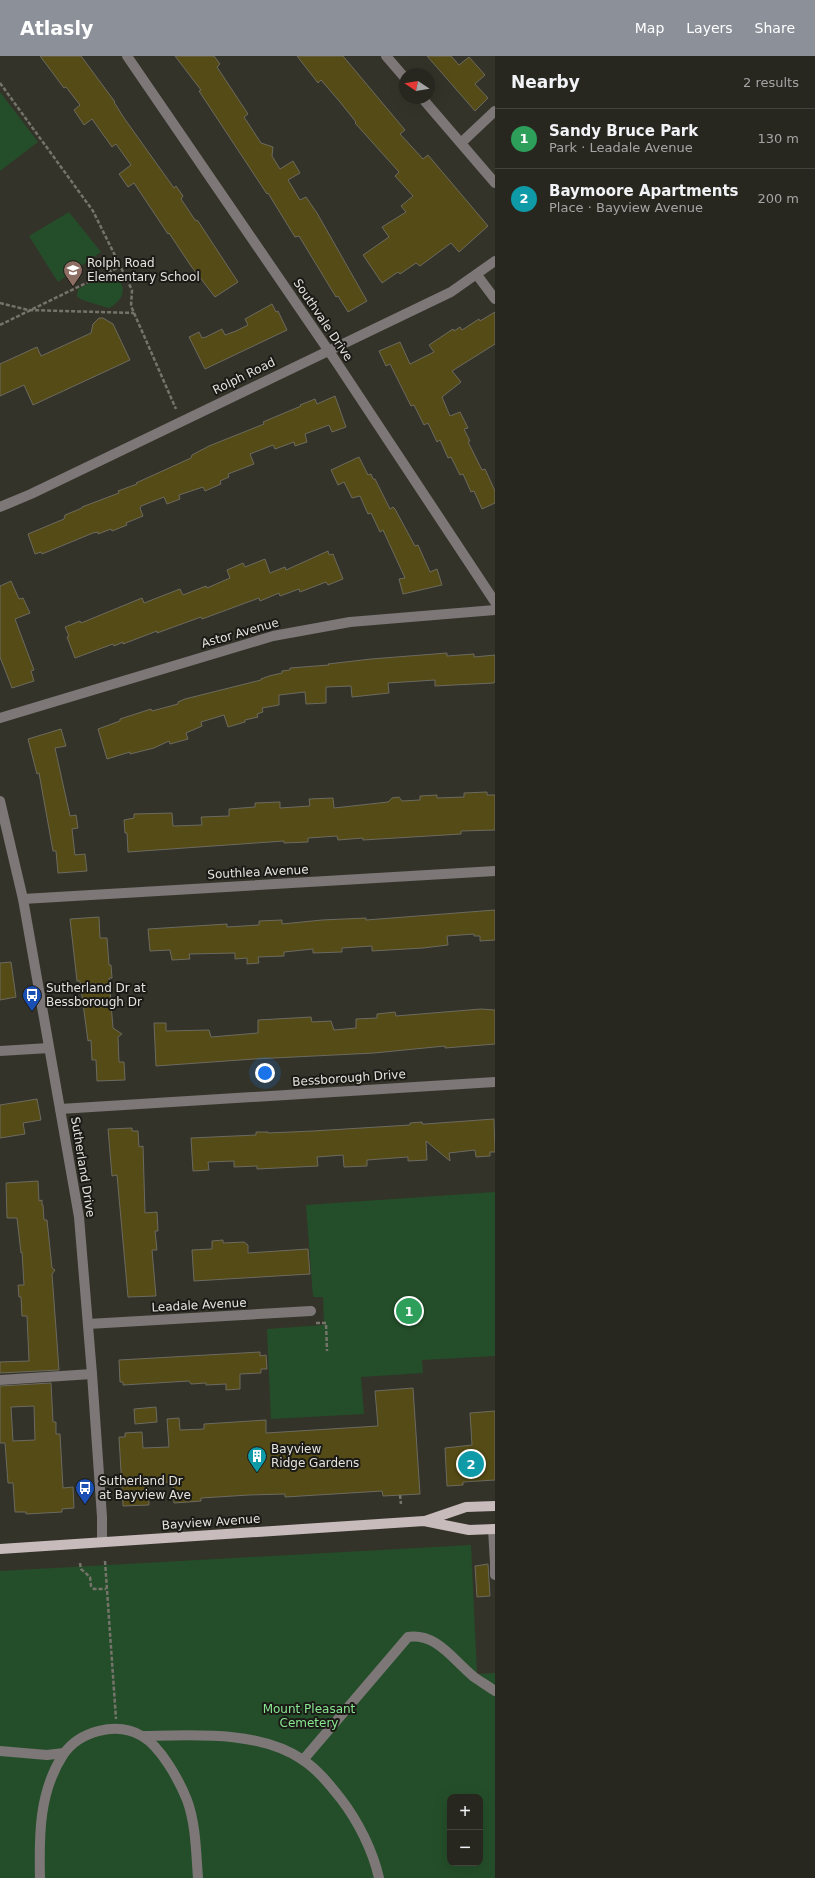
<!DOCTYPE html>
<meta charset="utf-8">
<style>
:root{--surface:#27261f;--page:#2f2e28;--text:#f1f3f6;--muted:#a4a5a4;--line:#43433d;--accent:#8c9099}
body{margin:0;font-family:"DejaVu Sans",sans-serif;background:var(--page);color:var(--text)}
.controls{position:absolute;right:12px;bottom:12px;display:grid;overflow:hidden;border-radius:8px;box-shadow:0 4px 16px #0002}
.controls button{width:36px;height:36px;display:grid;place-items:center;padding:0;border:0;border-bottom:1px solid var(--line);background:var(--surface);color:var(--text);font:20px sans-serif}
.compass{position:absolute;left:399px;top:12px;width:36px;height:36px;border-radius:50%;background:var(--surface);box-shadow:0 4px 16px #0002;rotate:282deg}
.you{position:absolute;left:265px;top:1017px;width:14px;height:14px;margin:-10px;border:3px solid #fff;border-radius:50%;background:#1a73e8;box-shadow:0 0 0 6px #1a73e833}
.badge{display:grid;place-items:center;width:26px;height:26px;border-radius:50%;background:var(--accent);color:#fff;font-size:13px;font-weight:700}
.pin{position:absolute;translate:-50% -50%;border:2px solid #fff;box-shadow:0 1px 4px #0006}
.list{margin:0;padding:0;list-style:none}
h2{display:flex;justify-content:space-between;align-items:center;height:52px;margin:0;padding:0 16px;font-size:17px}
h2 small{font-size:13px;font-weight:400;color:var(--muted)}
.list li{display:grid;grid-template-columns:26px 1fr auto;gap:12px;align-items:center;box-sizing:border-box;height:60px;padding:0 16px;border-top:1px solid var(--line)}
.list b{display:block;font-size:15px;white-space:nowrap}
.list p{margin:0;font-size:13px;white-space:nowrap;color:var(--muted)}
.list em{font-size:13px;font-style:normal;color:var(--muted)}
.map{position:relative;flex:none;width:495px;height:1822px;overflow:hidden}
header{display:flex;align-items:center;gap:24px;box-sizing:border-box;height:56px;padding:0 20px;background:var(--accent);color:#fff}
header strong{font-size:19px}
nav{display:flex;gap:22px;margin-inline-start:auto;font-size:14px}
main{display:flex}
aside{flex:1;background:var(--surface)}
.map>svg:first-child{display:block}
</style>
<header>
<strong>Atlasly</strong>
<nav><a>Map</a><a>Layers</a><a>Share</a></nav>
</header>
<main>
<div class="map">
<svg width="495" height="1822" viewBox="0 0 495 1822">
<rect width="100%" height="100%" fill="#343329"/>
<g fill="#244e29" fill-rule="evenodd">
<polygon points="0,36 38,86 0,115"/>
<polygon points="69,156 101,196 58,226 29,180"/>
<path d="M 111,216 C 127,228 127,242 109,252 L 82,244 L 77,240 L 78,233 Z"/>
<polygon points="495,1136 495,1300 422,1304 423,1317 361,1321 364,1358 271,1363 267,1273 324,1269 323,1241 313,1241 306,1149"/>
<path d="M 471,1489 L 477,1618 L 495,1617 L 495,1822 L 0,1822 L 0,1515 ZM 450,1741 L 480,1741 L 480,1807 L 450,1807 Z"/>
</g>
<g fill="#554b16" stroke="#6c6a5f" fill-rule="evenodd">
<polygon points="40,0 81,0 115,46 114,46 124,62 174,132 176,130 183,140 181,143 195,164 198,165 238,226 215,241 191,210 169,177 168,178 134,127 128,131 119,118 131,109 116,88 112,91 92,63 84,69 74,54 80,49 66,31 64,32"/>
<polygon points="175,0 214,0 220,8 217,11 248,58 244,61 261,87 273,91 272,100 280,113 293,105 300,117 288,124 300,144 306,141 317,157 367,245 348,256 338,240 336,241 299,180 295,181 268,137 267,138 199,35 201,34"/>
<polygon points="297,0 343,0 405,74 400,78 423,103 428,99 488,170 459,196 451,187 420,210 416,207 400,218 398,216 382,227 363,199 389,181 382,171 406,156 401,150 413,140 395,120 399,116 355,67 356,66 340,46 321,24 318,27"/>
<polygon points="427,0 451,0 459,9 469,1 485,19 475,28 488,42 475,55"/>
<polygon points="272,248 276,256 278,255 287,274 205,313 189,281 199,276 202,282 206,281 222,273 225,279 236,275 248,269 245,263"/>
<polygon points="495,256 495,288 452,315 461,326 442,341 450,360 460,356 468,372 464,373 470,385 468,386 482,414 485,413 495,435 495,447 482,453 474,435 471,436 463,418 460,419 451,401 448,402 440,384 437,386 428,367 424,369 414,349 411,350 390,308 386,310 379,295 400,286 410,308 434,296 429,289 453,273 454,275 460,271 462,274 479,263 480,265"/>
<polygon points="99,262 103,262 113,268 130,304 33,349 24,329 0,340 0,308 37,291 41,300 91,277 93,268"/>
<polygon points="335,340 346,371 332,376 329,369 305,378 307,386 295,390 294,386 275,393 273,389 250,398 254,408 228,418 229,421 220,425 221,428 205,435 203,431 179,439 180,443 167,448 164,441 141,450 140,452 143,460 126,467 127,469 112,475 111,473 98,478 98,476 93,477 42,498 41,496 35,498 28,478 64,463 65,459 82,452 82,451 119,437 118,435 137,428 136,427 191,402 192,399 209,390 264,368 263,366 301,350 300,349 315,343 317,348"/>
<polygon points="359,401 368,419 371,418 373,423 375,423 390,453 393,451 395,453 415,490 418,489 430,516 437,513 442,529 403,538 399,523 405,522 383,474 380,476 371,457 368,458 360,440 352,442 344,426 338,429 331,414"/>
<polygon points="328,495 329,499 333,498 343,523 328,529 326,526 300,536 299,533 280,540 279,537 260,545 259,542 202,563 201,561 157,577 157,575 123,588 123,586 114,590 113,588 75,602 67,581 69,580 65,571 80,565 81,567 142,542 144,547 180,533 183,539 206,530 207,532 230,522 227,514 243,507 245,511 265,503 270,517 285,511 286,514"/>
<polygon points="11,525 19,543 23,542 30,557 15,563 34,614 31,615 34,625 12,632 0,601 0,530"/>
<polygon points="447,597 447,600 474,598 474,601 495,599 495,625 494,627 454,629 435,630 435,624 388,627 389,637 352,641 351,630 326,631 326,647 306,648 305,636 279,639 279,649 262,652 263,656 257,658 258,661 245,664 245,666 228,671 224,659 201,666 202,670 186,677 188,683 170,688 169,685 154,692 130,698 130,696 107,703 98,673 120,665 120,663 151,653 152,655 178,648 178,646 185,643 261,624 261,623 269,620 282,617 282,615 290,614 290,612 329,609 328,608 371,603"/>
<polygon points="61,673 66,690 55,692 70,760 76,759 78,772 72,773 75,799 85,798 87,815 58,817 56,795 53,795 39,717 37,718 28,683"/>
<polygon points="487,736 487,739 495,739 495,774 461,775 461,778 363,784 363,782 338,784 337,780 308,782 308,786 284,787 284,785 128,796 127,777 125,777 124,764 134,762 134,758 172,757 173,770 202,769 201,761 229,760 229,753 255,751 255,747 280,746 280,752 310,750 309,743 333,742 334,752 388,746 392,742 399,741 402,745 420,744 420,740 437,739 437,742 464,741 464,737"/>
<polygon points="495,854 495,884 480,885 480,880 474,880 474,878 447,880 448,889 423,892 372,895 372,890 342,892 342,896 313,897 313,893 284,896 284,900 258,901 259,907 247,908 247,902 235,903 235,897 189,898 190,903 172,904 170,894 150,895 148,873 227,868 227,871 259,869 259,865 282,864 282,868 322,864 366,862 366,864"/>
<polygon points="99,861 100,882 107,882 109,909 111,909 112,922 109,922 113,972 122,978 118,981 119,1006 124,1006 125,1024 97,1025 96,1004 92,1004 91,984 88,985 80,925 77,925 70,863"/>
<polygon points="11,906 16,941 0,944 0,907"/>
<polygon points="481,953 495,954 495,988 445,992 445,990 374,997 254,1003 156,1010 154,967 166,967 166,975 209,974 211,981 258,977 258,964 311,961 312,966 331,965 334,974 356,972 356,963 377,962 377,958 395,956 396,960"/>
<polygon points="37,1043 41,1064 23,1067 25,1078 0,1082 0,1049"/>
<polygon points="494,1063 495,1096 490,1096 490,1100 476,1101 475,1094 449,1097 450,1105 426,1085 427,1104 408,1105 408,1101 367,1104 367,1110 344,1111 343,1099 317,1101 318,1110 257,1113 257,1110 234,1111 234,1105 208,1106 209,1114 193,1115 191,1082 256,1079 256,1076 268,1076 268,1077 313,1075 410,1069 410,1067 422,1066 422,1068 425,1068"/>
<polygon points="132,1072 132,1075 138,1075 139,1091 143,1090 145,1157 157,1156 158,1175 155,1175 157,1194 152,1194 156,1240 128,1241 117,1119 112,1120 108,1073"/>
<polygon points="38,1125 39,1145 42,1144 42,1149 43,1149 44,1164 47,1164 52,1212 55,1214 52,1218 59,1314 0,1317 0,1306 29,1305 27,1260 22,1260 21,1241 19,1241 18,1229 24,1229 22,1196 21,1197 17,1162 7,1162 6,1127"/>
<polygon points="223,1184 223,1187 244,1186 248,1189 248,1197 308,1193 310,1218 194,1225 192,1194 212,1193 212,1185"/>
<polygon points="260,1296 260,1300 266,1299 267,1313 261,1313 261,1317 240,1318 240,1333 226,1334 226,1328 206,1329 206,1327 191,1328 189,1325 123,1329 123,1326 120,1326 119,1304"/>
<path d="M 51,1327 L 53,1366 L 56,1366 L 56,1378 L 60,1378 L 63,1432 L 73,1431 L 74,1452 L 62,1453 L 62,1456 L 26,1458 L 26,1456 L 15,1456 L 13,1427 L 8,1427 L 5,1387 L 0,1387 L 0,1330 ZM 34,1350 L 35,1384 L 13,1385 L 11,1351 Z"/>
<polygon points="413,1332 420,1438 383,1440 382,1435 285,1441 285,1438 249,1439 201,1442 201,1445 174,1447 173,1426 148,1427 149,1449 123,1450 119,1381 125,1381 125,1377 142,1376 143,1392 169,1391 167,1363 179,1362 180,1374 204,1373 204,1368 266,1364 266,1377 378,1370 375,1335"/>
<polygon points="156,1351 157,1366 135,1368 134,1353"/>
<polygon points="495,1355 495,1424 463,1426 463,1429 447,1430 445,1392 472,1389 470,1357"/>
<polygon points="488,1508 490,1540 477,1541 475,1510"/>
</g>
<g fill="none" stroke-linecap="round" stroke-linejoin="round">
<g stroke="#75746b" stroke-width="2.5" stroke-dasharray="4 2" stroke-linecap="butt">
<polyline points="0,27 93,155 132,234 131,250 176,353"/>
<polyline points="0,247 28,254 134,257"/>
<polyline points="0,269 121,210"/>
<polyline points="316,1267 326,1267 327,1295"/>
<polyline points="400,1439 401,1448"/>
<polyline points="105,1505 116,1663"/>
<polyline points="80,1507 81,1513 90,1521 91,1530 94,1533 106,1533"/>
</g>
<g stroke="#7d7777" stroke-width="10">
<polyline points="127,0 337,307 495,546"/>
<polyline points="386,0 405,22"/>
<polyline points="422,42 495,127"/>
<polyline points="461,87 495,55"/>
<polyline points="477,219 495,243"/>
<polyline points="0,451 31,438 451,236 495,205"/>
<polyline points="0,662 273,580 350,566 495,554"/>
<polyline points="0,745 23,843 79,1161 92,1318 102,1461 102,1486"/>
<polyline points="23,843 495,815"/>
<polyline points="0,995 49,992"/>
<polyline points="60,1053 495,1026"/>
<polyline points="88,1268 311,1255"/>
<polyline points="0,1324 92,1318"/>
<polyline points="493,1473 495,1507"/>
<polyline points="495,1507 495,1519"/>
<path d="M 142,1680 C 193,1679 259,1674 303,1704 C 318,1714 330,1729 341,1743 C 358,1765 373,1795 379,1822"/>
<polyline points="0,1695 47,1699 64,1697"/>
<path d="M 303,1704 L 408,1581 C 437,1577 453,1604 474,1621 C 481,1626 488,1630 495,1635"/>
<path d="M 40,1822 C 39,1779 39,1736 63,1699 C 79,1675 117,1665 142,1680 C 161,1691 179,1724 187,1744 C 196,1768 196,1797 198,1822"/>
</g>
<g stroke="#c8bbbc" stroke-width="10">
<polyline points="425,1465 466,1451 495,1450"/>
<polyline points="0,1493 424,1465 469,1474 495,1473"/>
</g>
</g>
<defs>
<g id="school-pin" transform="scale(1)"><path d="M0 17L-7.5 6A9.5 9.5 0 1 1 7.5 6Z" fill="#8d6e63" stroke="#1b1a16"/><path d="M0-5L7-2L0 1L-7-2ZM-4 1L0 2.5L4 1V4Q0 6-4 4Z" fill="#fff"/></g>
<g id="bus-pin" transform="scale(1)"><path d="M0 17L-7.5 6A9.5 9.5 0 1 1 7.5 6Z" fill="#1a4fb4" stroke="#1b1a16"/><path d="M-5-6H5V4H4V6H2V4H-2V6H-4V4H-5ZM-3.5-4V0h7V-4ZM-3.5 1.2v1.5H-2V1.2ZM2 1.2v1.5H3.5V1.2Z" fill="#fff"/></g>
<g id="building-pin" transform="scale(1)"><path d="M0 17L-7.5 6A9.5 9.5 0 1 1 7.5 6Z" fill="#0f9aa8" stroke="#1b1a16"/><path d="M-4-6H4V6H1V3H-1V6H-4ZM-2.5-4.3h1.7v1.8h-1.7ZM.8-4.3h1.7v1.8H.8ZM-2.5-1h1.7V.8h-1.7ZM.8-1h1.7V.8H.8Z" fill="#fff"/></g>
</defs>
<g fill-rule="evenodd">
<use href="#school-pin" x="73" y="214"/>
<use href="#bus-pin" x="32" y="939"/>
<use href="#building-pin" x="257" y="1400"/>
<use href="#bus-pin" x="85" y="1432"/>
</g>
<g text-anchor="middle" stroke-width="4" stroke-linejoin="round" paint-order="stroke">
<g font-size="12" fill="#e5e3dd" stroke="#1b1a16" text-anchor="start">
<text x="87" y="211">Rolph Road<tspan x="87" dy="14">Elementary School</tspan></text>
<text x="46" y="936">Sutherland Dr at<tspan x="46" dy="14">Bessborough Dr</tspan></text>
<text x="271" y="1397">Bayview<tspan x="271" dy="14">Ridge Gardens</tspan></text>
<text x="99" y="1429">Sutherland Dr<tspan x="99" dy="14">at Bayview Ave</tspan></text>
</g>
<g font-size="12" fill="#e5e3dd" stroke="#1b1a16">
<text transform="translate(323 264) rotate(56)" y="4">Southvale Drive</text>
<text transform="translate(244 320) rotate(-26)" y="4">Rolph Road</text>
<text transform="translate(240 577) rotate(-16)" y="4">Astor Avenue</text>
<text transform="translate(258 816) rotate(-3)" y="4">Southlea Avenue</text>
<text transform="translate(349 1022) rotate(-4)" y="4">Bessborough Drive</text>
<text transform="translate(83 1111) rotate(81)" y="4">Sutherland Drive</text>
<text transform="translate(199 1249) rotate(-3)" y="4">Leadale Avenue</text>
<text transform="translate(211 1466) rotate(-4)" y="4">Bayview Avenue</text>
</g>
<g font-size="12" fill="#88e892" stroke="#1b1a16">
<text x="309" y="1657">Mount Pleasant<tspan x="309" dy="14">Cemetery</tspan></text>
</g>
</g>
</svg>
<div class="controls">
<button>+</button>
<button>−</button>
</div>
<svg class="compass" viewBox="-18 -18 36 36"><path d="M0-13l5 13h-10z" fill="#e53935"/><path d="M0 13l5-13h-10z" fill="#a4a5a4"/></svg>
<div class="you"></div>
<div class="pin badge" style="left:409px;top:1255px;background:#2e9e5b">1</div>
<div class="pin badge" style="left:471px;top:1408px;background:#0f9aa8">2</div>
</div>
<aside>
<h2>Nearby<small>2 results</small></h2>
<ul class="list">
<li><span class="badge" style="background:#2e9e5b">1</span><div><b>Sandy Bruce Park</b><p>Park · Leadale Avenue</p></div><em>130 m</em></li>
<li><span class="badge" style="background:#0f9aa8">2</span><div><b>Baymoore Apartments</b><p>Place · Bayview Avenue</p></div><em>200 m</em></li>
</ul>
</aside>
</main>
